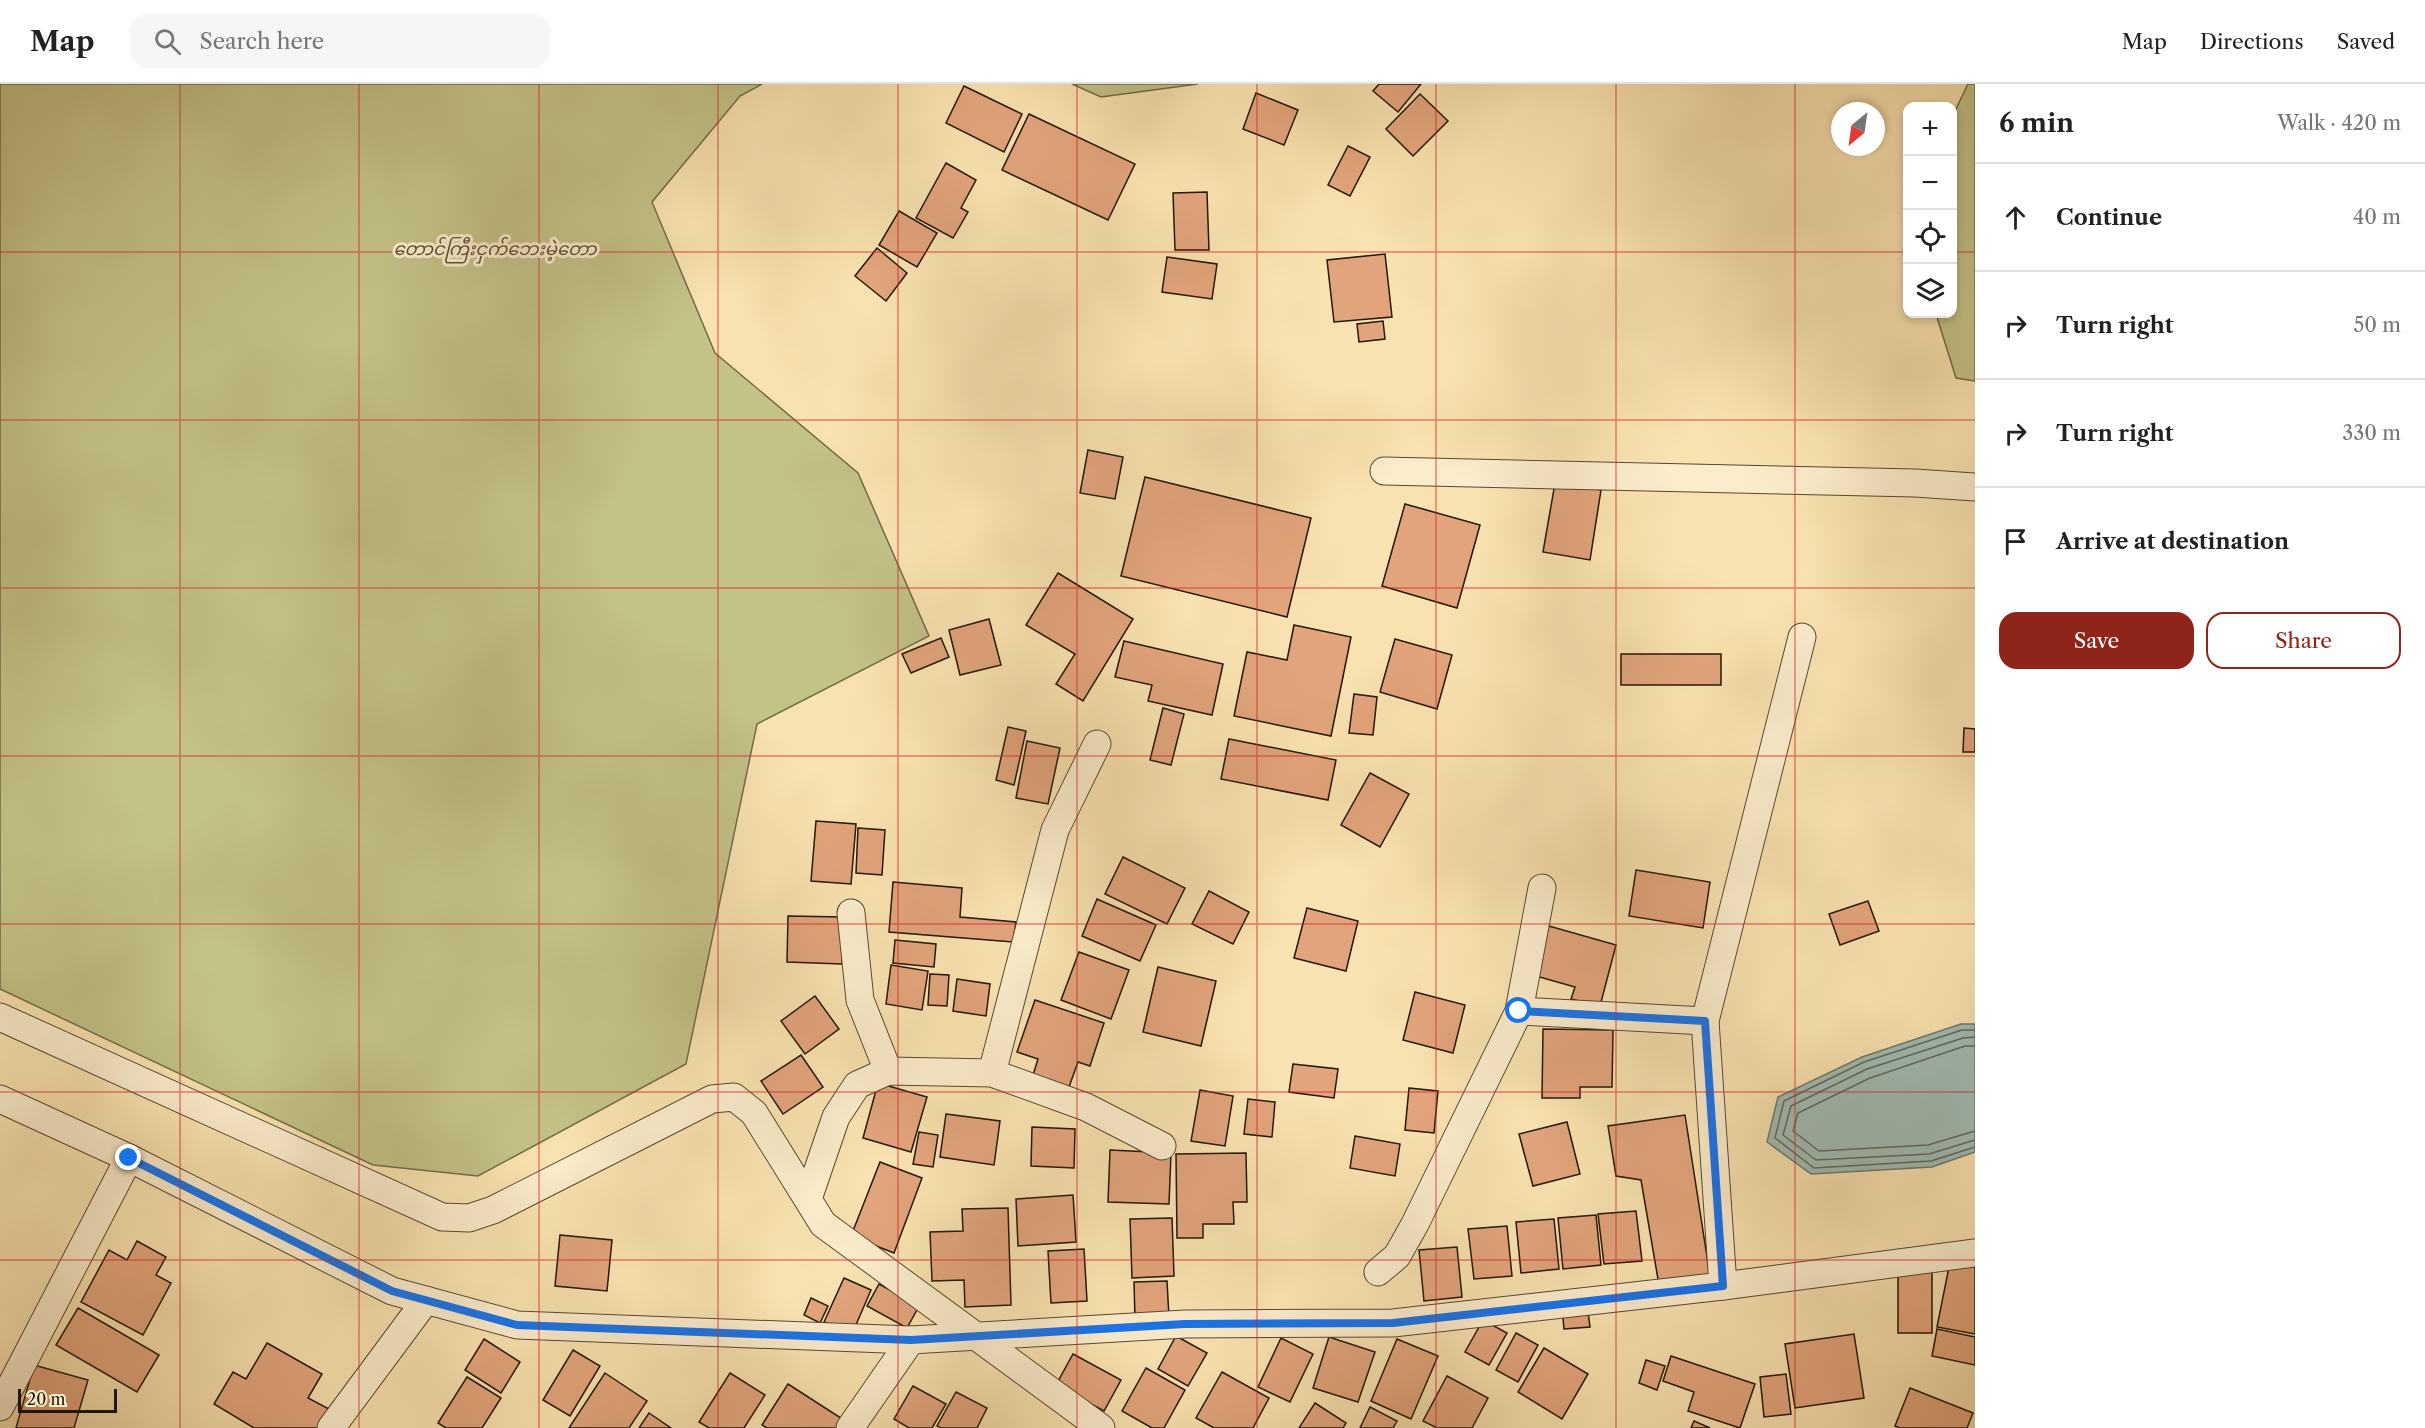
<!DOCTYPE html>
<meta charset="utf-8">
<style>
:root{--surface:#fff;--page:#f6f6f6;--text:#222;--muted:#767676;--line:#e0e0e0;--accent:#8f2418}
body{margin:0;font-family:"Libre Caslon Text","Noto Sans Myanmar",serif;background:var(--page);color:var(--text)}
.controls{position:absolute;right:18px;top:18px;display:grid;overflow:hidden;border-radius:12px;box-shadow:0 3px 9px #0003}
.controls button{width:54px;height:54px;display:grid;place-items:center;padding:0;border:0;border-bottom:2px solid var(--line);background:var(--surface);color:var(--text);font:30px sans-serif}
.compass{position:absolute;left:1831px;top:18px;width:54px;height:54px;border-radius:50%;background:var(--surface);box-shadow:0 3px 9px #0003;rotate:209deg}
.scale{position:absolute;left:18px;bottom:15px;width:99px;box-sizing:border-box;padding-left:6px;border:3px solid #221604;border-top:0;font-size:16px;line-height:21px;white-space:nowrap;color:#221604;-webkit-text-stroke:4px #fbeccc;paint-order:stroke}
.stop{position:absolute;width:18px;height:18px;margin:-14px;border:4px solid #1a73e8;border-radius:50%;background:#fff}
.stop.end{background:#1a73e8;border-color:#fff;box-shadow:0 2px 6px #0008}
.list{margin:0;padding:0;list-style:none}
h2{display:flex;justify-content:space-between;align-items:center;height:78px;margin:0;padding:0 24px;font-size:26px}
h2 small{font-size:20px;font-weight:400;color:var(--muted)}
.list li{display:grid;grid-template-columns:39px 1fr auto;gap:18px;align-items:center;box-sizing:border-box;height:108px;padding:0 24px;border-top:2px solid var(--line)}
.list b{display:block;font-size:22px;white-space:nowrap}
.list em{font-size:20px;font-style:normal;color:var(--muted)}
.actions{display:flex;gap:12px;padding:18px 24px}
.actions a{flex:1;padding:14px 0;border:2px solid var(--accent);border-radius:18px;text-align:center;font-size:21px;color:var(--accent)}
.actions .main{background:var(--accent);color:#fff}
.icon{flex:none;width:33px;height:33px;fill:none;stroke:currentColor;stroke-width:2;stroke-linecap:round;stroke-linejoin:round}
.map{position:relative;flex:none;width:1975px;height:1344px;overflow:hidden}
header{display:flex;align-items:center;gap:36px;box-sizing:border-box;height:84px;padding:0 30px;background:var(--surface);border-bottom:2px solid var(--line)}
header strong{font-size:28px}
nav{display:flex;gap:33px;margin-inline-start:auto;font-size:21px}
.search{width:420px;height:54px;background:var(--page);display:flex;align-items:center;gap:15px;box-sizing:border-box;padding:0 21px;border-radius:18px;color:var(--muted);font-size:22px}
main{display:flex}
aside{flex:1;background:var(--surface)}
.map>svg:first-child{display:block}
</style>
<header>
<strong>Map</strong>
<div class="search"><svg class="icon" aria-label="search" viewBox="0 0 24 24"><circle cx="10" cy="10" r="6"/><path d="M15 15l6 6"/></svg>Search here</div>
<nav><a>Map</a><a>Directions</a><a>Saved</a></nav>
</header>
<main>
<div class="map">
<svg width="1975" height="1344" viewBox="0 0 1975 1344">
<rect width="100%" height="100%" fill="#f9e2b1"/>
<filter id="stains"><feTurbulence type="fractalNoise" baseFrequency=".00333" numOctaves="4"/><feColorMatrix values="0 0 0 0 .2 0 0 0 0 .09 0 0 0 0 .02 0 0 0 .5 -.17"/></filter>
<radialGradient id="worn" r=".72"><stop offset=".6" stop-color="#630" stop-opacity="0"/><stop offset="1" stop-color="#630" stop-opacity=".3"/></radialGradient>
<g fill="#c3c288" stroke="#726c46" stroke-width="1.5">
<polygon points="0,0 762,0 740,12 652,118 715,269 858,389 929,552 757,640 686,980 478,1092 373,1081 0,905"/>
<polygon points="1072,0 1198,0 1101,13"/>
<polygon points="1968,0 1975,0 1975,297 1956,294 1936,230 1952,230 1953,31"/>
</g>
<polygon fill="#a0bcb4" stroke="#6e7a6e" stroke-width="1.5" points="1961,940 1975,940 1975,1068 1932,1083 1811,1090 1767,1058 1778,1013 1862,973"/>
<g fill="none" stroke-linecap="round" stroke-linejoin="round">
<g stroke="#61695c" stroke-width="1.5">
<polyline points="1975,946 1962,946 1864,978 1784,1017 1775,1054 1814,1084 1931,1077 1975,1063"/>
<polyline points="1975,953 1963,954 1867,985 1791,1022 1783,1051 1816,1076 1929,1070 1975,1056"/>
<polyline points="1975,962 1965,962 1870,994 1798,1029 1793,1047 1819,1067 1928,1061 1975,1047"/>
</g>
</g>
<g fill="#e2a47c" stroke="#221604" stroke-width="1.5">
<polygon points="1379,0 1421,0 1398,28 1373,7"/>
<polygon points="964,2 1022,30 1004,68 946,39"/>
<polygon points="1256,9 1298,26 1284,61 1243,45"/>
<polygon points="1420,10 1448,37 1413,72 1386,45"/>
<polygon points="1029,30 1135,80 1108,136 1002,86"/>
<polygon points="1348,62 1370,73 1350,112 1328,101"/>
<polygon points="946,79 976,96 961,124 968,128 953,154 916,134"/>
<polygon points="1207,108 1209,166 1175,166 1173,109"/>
<polygon points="899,127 937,149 917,183 879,161"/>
<polygon points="877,164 907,189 886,217 855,192"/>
<polygon points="1385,170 1392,233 1334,238 1327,176"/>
<polygon points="1167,173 1217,180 1212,215 1162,208"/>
<polygon points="1383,237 1385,255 1359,258 1357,240"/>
<polygon points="1088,366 1123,373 1115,415 1080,409"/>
<polygon points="1145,393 1311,434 1287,533 1121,492"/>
<polygon points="1555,399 1601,406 1590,476 1543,468"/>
<polygon points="1405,420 1480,441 1457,524 1382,502"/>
<polygon points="1058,489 1133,535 1083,617 1056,600 1075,570 1026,541"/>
<polygon points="989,535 1001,581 960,591 949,546"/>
<polygon points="1294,541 1351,553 1331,652 1234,632 1247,568 1287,576"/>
<polygon points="941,554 949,573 911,589 902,570"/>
<polygon points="1395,555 1452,571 1437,625 1380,608"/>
<polygon points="1124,557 1223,580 1212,631 1148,617 1152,601 1115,593"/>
<rect x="1621" y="570" width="100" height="31"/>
<polygon points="1354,610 1377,613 1373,651 1349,649"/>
<polygon points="1163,624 1184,630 1171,681 1150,676"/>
<polygon points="1008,643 1026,647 1014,701 996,696"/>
<polygon points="1964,644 1975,645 1975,668 1963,668"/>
<polygon points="1229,655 1336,676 1328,716 1221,695"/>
<polygon points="1027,657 1060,664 1048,720 1016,714"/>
<polygon points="1370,689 1409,710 1380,763 1341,741"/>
<polygon points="816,737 856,740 851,800 811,797"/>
<polygon points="858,744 885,746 882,791 856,789"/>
<polygon points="1123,773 1185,804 1167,840 1105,810"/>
<polygon points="1636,786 1710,798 1703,844 1629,832"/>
<polygon points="893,798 962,804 960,833 1016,838 1013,858 889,848"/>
<polygon points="1209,807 1249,828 1233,860 1192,840"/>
<polygon points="1097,815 1156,841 1140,877 1082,852"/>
<polygon points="1868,817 1879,847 1840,861 1829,830"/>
<polygon points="1307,824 1358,837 1346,887 1294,874"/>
<polygon points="788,832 843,833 842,880 787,878"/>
<polygon points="1549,842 1616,861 1600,922 1571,915 1575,903 1536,892"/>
<polygon points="895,856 936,860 934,883 893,879"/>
<polygon points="1079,868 1129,886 1111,935 1061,916"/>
<polygon points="891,881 928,887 922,926 886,920"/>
<polygon points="1158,883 1216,897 1201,962 1143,948"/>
<polygon points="930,890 949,891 947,922 928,921"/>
<polygon points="957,895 990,900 986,932 953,927"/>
<polygon points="1415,908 1465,921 1453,969 1403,956"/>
<polygon points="815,912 839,945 805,970 781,937"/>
<polygon points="1035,916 1104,939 1090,982 1078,978 1069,1003 1033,991 1038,975 1017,968"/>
<polygon points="1543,945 1613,946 1612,1003 1580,1003 1580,1014 1542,1014"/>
<polygon points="801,971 823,1003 783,1030 761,997"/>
<polygon points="1293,980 1338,985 1334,1014 1289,1008"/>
<polygon points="878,999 927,1013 911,1068 863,1054"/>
<polygon points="1409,1004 1438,1007 1434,1049 1405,1046"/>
<polygon points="1200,1006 1233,1012 1225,1062 1191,1057"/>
<polygon points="1248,1015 1275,1018 1272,1053 1244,1050"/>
<polygon points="946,1030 1000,1037 994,1081 940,1073"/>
<polygon points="1685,1031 1710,1192 1659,1201 1641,1096 1616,1092 1608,1042"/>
<polygon points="1567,1038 1580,1090 1533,1102 1519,1050"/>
<polygon points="1032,1043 1075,1045 1074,1084 1031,1082"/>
<polygon points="919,1048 938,1051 933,1083 913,1080"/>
<polygon points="1355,1052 1400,1060 1395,1092 1350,1084"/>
<polygon points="1110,1066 1171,1069 1169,1120 1108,1118"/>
<polygon points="1246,1069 1247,1118 1233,1118 1234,1140 1203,1140 1203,1154 1177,1154 1176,1070"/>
<polygon points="880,1078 922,1094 894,1169 851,1152"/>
<polygon points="1073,1111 1076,1158 1018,1162 1016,1115"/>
<polygon points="1008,1124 1011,1221 965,1223 964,1196 932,1197 930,1148 963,1147 962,1125"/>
<polygon points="1636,1127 1642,1177 1604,1180 1598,1130"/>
<polygon points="1596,1131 1601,1181 1563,1185 1558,1134"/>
<polygon points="1172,1134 1174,1192 1132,1194 1130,1135"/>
<polygon points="1554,1135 1559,1185 1521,1189 1516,1138"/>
<polygon points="1507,1142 1512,1192 1474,1195 1468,1145"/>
<polygon points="560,1151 612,1156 607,1207 555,1202"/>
<polygon points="137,1157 166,1173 156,1191 171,1199 143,1251 81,1218 109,1166 127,1176"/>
<polygon points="1457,1163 1462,1213 1424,1217 1419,1166"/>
<polygon points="1084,1165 1087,1217 1051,1219 1048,1167"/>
<polygon points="1950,1178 1975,1183 1975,1250 1937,1243"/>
<rect x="1898" y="1185" width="34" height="64"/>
<polygon points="844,1194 871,1206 852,1250 824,1238"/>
<polygon points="1167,1197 1169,1233 1135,1235 1134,1198"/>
<polygon points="879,1200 919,1222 907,1244 867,1222"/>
<polygon points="811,1214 828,1222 820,1239 804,1231"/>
<polygon points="1587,1220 1590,1243 1564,1245 1562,1223"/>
<polygon points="78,1224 159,1271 137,1308 56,1261"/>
<polygon points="1483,1236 1507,1249 1489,1281 1465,1268"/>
<polygon points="1937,1245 1975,1253 1975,1281 1932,1272"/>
<polygon points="1516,1249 1538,1261 1518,1298 1496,1286"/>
<polygon points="1854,1250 1864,1314 1795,1324 1785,1260"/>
<polygon points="1176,1252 1207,1269 1188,1302 1158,1285"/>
<polygon points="1329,1253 1375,1268 1358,1318 1313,1304"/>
<polygon points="1281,1254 1313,1270 1290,1318 1258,1303"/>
<polygon points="484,1255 520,1278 501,1309 465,1286"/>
<polygon points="1397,1255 1438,1272 1411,1335 1371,1317"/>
<polygon points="267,1259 322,1290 308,1314 329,1325 318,1344 254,1344 214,1320 233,1288 246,1295"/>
<polygon points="1544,1264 1588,1290 1562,1335 1518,1308"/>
<polygon points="573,1266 600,1282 570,1332 543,1316"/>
<polygon points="1073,1270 1121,1296 1104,1327 1056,1301"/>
<polygon points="1671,1272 1755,1300 1740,1344 1688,1327 1694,1308 1663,1297"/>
<polygon points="1646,1276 1665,1282 1657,1306 1639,1299"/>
<polygon points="34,1281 88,1296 74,1344 16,1344"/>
<polygon points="1146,1284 1185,1306 1164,1344 1152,1344 1122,1327"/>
<polygon points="1222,1288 1269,1314 1253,1344 1214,1344 1196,1334"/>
<polygon points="605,1289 647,1317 629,1344 569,1344"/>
<polygon points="730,1289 765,1311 744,1344 709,1344 699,1338"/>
<polygon points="1786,1290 1791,1330 1764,1333 1760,1293"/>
<polygon points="1447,1292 1488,1314 1472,1344 1437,1344 1423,1337"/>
<polygon points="467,1293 501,1314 482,1344 446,1344 438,1339"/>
<polygon points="788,1300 847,1338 843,1344 767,1344 762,1341"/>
<polygon points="913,1302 946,1320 932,1344 909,1344 894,1335"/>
<polygon points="1910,1304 1973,1329 1967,1344 1900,1344 1895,1342"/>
<polygon points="956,1308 987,1324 977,1344 941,1344 937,1342"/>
<polygon points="1315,1319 1346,1339 1343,1344 1299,1344"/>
<polygon points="1370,1323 1397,1337 1393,1344 1360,1344"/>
<polygon points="649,1329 671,1344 639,1344"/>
<polygon points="1694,1337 1710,1344 1691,1344"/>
</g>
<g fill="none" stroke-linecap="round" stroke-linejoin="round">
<g stroke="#58492f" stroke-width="29">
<g id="street">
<polyline points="1384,387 1915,399 1975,403"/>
<polyline points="851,829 860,916 888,987"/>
<polyline points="1519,927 1705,937"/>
<polyline points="0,933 442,1133 469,1134 493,1126 712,1015 734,1013 754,1029 823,1140 1101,1344"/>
<polyline points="992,989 1055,746 1097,660"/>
<polyline points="0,1015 129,1074 392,1207 517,1241 911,1256 1185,1240 1393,1239 1723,1202 1975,1169"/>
<polyline points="808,1115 836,1033 857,1001 888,987 992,989 1086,1023 1162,1062"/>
<polyline points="1378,1188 1397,1172 1415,1140 1519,927 1542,804"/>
<polyline points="1723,1202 1705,937 1802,553"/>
<polyline points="0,1323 129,1074"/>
<polyline points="331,1344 426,1216"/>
<polyline points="850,1344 911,1256"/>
</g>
</g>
<use href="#street" stroke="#fbeccc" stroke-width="27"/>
</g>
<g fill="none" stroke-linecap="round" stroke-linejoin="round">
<polyline stroke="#1a73e8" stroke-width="8" points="129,1074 392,1207 517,1241 911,1256 1185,1240 1393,1239 1723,1202 1705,937 1519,927"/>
</g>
<path fill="none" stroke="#d62828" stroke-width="1.5" stroke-opacity="0.55" d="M 180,0 L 180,1344M 359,0 L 359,1344M 539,0 L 539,1344M 718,0 L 718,1344M 898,0 L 898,1344M 1077,0 L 1077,1344M 1257,0 L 1257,1344M 1436,0 L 1436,1344M 1616,0 L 1616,1344M 1795,0 L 1795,1344M 0,168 L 1908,168M 1952,168 L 1975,168M 0,336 L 1975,336M 0,504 L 1975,504M 0,672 L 1975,672M 0,840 L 1975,840M 0,1008 L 1975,1008M 0,1176 L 1975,1176"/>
<g text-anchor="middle" stroke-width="6" stroke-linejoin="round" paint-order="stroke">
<g font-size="18" font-style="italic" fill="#5a5232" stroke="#fbeccc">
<text x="495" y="171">တောင်ကြီးငှက်ဘေးမဲ့တော</text>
</g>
</g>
<rect width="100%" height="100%" filter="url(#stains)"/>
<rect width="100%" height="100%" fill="url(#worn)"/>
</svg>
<div class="controls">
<button>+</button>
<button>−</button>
<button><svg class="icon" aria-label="locate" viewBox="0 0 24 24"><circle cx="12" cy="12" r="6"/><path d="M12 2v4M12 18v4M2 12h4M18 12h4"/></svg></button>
<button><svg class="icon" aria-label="layers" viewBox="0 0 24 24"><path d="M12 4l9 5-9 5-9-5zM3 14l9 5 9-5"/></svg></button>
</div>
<svg class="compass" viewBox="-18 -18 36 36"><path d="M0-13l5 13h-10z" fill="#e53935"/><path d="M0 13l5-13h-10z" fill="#767676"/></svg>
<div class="scale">20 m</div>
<div class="stop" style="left:1519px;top:927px"></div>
<div class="stop end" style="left:129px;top:1074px"></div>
</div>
<aside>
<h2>6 min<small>Walk · 420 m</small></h2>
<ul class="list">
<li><svg class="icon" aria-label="ahead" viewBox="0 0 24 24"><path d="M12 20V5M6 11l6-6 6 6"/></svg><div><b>Continue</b></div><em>40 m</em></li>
<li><svg class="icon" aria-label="right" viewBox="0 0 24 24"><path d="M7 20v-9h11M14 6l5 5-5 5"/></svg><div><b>Turn right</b></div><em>50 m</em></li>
<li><svg class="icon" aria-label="right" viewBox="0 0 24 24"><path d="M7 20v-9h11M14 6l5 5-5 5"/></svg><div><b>Turn right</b></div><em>330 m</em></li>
<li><svg class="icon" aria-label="arrive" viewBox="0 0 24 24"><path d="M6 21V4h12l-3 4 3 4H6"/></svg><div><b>Arrive at destination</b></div></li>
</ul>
<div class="actions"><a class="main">Save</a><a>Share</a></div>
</aside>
</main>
